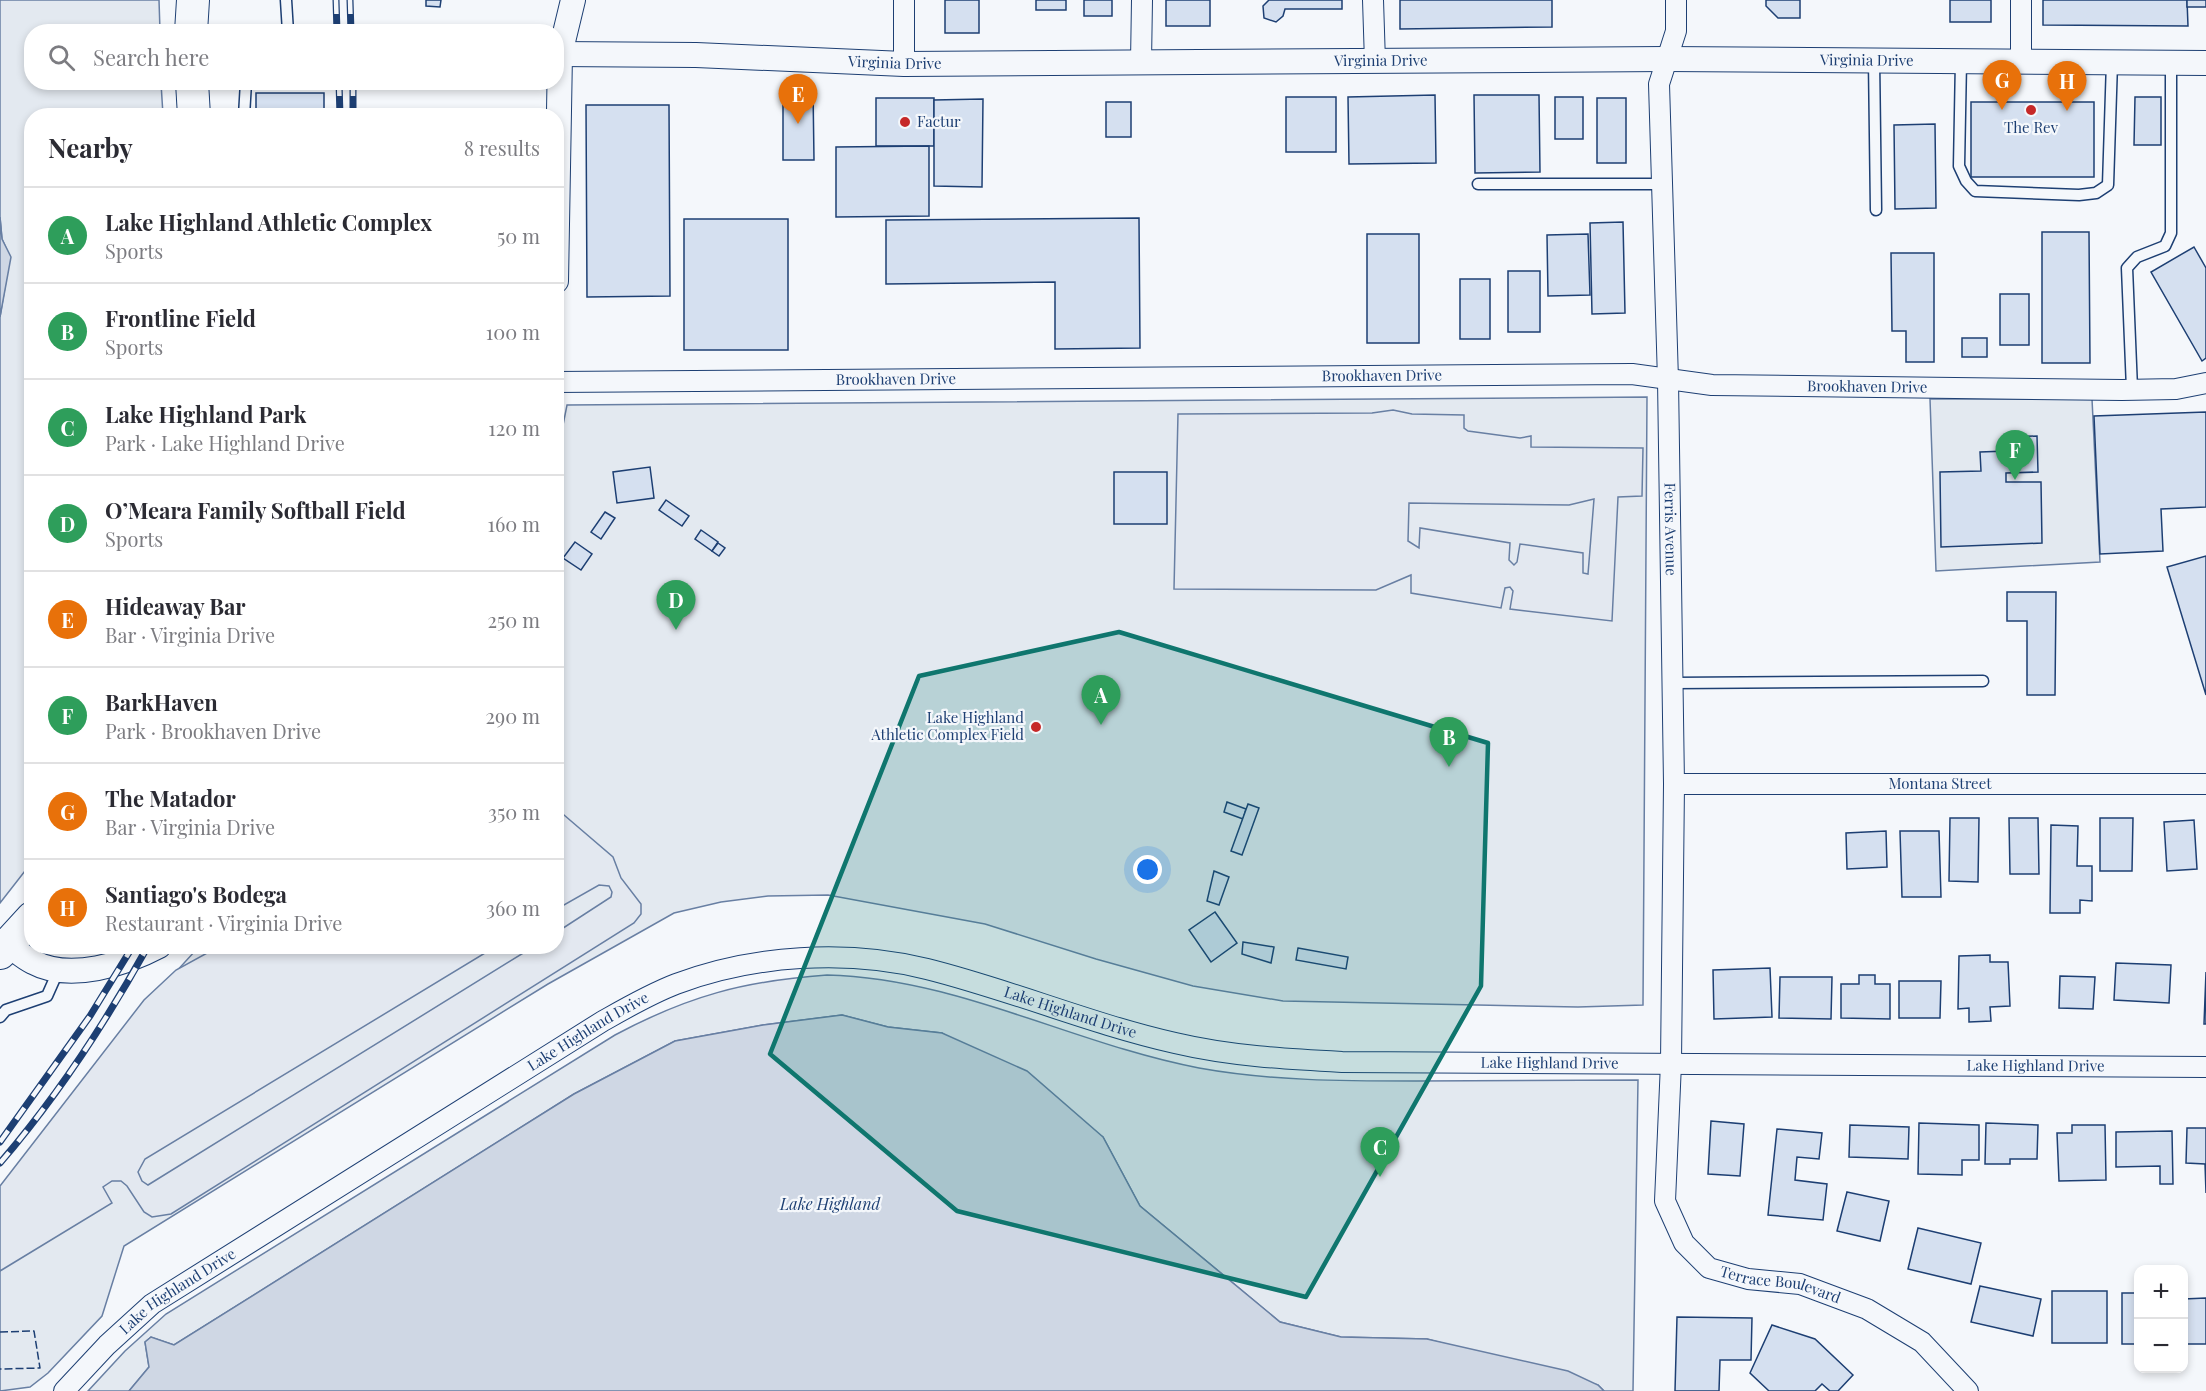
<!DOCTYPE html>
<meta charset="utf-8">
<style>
:root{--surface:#fff;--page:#f2f2f3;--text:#2b2b33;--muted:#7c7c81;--line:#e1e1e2;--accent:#c62828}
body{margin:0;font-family:"Playfair Display",serif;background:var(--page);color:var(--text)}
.controls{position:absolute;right:18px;bottom:18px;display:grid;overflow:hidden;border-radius:12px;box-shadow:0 3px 9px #0003}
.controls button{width:54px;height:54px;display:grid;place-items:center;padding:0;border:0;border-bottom:2px solid var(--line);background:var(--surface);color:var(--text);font:30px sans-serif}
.you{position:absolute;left:1148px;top:870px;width:21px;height:21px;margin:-15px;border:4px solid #fff;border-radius:50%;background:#1a73e8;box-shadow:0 0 0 9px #1a73e833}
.badge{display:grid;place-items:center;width:39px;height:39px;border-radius:50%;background:var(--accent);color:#fff;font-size:20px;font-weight:700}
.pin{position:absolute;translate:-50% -50px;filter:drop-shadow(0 2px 3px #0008)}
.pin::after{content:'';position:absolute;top:32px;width:21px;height:18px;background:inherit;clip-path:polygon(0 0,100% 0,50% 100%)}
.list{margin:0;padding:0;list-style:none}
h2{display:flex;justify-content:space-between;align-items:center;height:78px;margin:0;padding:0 24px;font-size:26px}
h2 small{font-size:20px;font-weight:400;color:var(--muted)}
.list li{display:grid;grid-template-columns:39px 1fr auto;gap:18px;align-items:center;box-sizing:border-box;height:96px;padding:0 24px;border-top:2px solid var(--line)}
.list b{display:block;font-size:22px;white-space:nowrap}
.list p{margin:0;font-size:20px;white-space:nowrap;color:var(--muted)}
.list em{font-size:20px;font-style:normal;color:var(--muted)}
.icon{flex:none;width:33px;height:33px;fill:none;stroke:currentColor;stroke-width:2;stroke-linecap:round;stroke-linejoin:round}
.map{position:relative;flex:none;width:2206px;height:1391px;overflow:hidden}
.search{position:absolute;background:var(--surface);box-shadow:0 3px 9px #0003;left:24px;top:24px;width:540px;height:66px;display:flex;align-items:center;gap:15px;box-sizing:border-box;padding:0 21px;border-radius:24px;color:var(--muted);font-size:22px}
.panel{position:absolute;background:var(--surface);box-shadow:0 3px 9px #0003;left:24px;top:108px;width:540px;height:846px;border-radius:24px}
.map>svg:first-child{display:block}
</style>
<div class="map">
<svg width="2206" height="1391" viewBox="0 0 2206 1391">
<rect width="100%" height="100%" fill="#f4f7fb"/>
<g fill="#e3e9f0" stroke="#687fa3" stroke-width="1.5">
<polygon points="0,0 159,0 160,31 32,32 32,82 161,83 163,115 32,116 32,862 0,903 0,317 10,257 2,239 0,217"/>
<polygon points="1647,397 1643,1005 1578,1007 1283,1001 1193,986 1096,959 985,924 828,895 768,896 721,902 674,913 548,984 124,1246 102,1316 48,1373 30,1387 0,1391 0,1195 142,1009 195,951 202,947 556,946 556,460 567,405"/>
<polygon points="1930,399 2092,399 2100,562 1936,571"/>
<path d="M 827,975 C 957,978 1073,1044 1199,1068 C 1271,1081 1344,1081 1416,1081 C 1490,1081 1564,1081 1638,1080 L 1633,1391 L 1604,1391 L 1598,1385 L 1427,1339 L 1341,1337 L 1280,1322 L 1140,1206 L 1103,1137 L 942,1033 L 888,1027 L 842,1015 L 763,1025 L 675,1041 L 574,1094 L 174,1345 L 151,1337 L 145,1342 L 149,1367 L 129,1391 L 88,1391 L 125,1351 L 166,1314 L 615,1035 C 688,996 744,981 827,975 Z"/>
</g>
<g fill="#e3e8f0" stroke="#687fa3" stroke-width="1.5" fill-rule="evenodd">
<path d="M 1393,410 L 1412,414 L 1464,415 L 1464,428 L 1468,431 L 1520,438 L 1531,436 L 1531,447 L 1643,448 L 1642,496 L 1618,497 L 1612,621 L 1510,609 L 1513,591 L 1510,587 L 1505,588 L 1501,608 L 1411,593 L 1411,575 L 1376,590 L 1174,589 L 1178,414 L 1372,413 ZM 1594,499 L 1588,574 L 1583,573 L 1583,553 L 1520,544 L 1517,562 L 1514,565 L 1509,560 L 1510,543 L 1420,528 L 1419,548 L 1408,541 L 1409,503 L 1569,505 Z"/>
<polygon points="557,809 613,857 621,878 641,904 641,914 634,923 171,1214 152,1217 144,1212 127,1186 121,1181 112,1181 103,1187 112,1203 0,1271 0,1186 144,1000 176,970 218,947 495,947 145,1159 138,1172 142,1181 148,1185 533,947 556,946 557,932 611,897 612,892 609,886 599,885 557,909"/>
</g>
<g fill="#cfd7e4" stroke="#687fa3" stroke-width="1.5">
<polygon points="0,217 2,239 11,257 0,317"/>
<polygon points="842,1015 888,1027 942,1033 1027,1071 1103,1137 1140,1206 1280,1322 1341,1337 1427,1339 1568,1371 1598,1385 1604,1391 129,1391 149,1367 145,1342 151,1337 174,1345 574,1094 675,1041 763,1025"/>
</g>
<g fill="#d5e0f0" stroke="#1d3f73" stroke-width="1.5">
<polygon points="426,0 441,0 440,7 426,6"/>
<rect x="945" y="0" width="34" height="33"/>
<rect x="1036" y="0" width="30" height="10"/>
<rect x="1084" y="0" width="28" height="16"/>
<rect x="1166" y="0" width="44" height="26"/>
<polygon points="1269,0 1342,0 1342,9 1285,9 1283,16 1276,22 1264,18 1263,6"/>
<polygon points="1400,0 1552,0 1552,27 1400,29"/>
<polygon points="1766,0 1800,0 1800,18 1778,18 1766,6"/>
<rect x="1950" y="0" width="41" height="22"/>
<polygon points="2043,0 2187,0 2188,26 2043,25"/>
<rect x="2187" y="0" width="19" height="7"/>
<polygon points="783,89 813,89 814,160 783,160"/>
<rect x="256" y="93" width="68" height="23"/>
<polygon points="1435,95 1436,163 1349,164 1348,97"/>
<polygon points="1474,95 1539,95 1540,172 1475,173"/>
<rect x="1286" y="97" width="50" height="55"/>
<rect x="1555" y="97" width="28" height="42"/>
<polygon points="2135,97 2161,97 2161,145 2134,145"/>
<rect x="876" y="98" width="58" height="48"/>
<rect x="1597" y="98" width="29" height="65"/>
<polygon points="983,99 982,187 934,186 934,100"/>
<rect x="1106" y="102" width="25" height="35"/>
<rect x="1971" y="102" width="123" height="75"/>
<polygon points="586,105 669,105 670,296 587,297"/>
<polygon points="1935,124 1936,208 1895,209 1894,125"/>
<polygon points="929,146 929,216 836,217 836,147"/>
<polygon points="1139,218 1140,348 1055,349 1055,282 886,284 886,220"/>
<rect x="684" y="219" width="104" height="131"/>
<polygon points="1623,222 1625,313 1592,314 1590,223"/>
<polygon points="2042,232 2089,232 2090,363 2042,363"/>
<rect x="1367" y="234" width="52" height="109"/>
<polygon points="1588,234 1590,295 1548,296 1547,235"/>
<polygon points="2194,247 2206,268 2206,358 2202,361 2151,272"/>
<polygon points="1891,253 1934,253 1934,362 1906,362 1906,331 1892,331"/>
<rect x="1508" y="271" width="32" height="61"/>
<rect x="1460" y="279" width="30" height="60"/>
<rect x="2000" y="294" width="29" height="51"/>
<rect x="1962" y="338" width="25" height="19"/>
<polygon points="2206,412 2206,507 2161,509 2163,551 2100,554 2094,416"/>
<polygon points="2037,436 2038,472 2006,473 2006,482 2041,482 2042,543 1941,547 1940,472 1981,471 1980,452 2007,451 2007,437"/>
<polygon points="650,467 654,498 617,503 613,472"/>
<rect x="1114" y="472" width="53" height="52"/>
<polygon points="666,500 689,516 682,526 659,510"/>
<polygon points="605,512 615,518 601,539 591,532"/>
<polygon points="701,530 718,542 712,551 695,539"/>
<polygon points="575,542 592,554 581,570 563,558"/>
<polygon points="718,543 725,548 719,556 712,551"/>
<polygon points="2206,556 2206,695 2167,567"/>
<polygon points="2007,592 2056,592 2055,695 2027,695 2027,621 2007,621"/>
<polygon points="1227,802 1246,809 1243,819 1224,812"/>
<polygon points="1248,804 1259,808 1242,855 1231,851"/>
<polygon points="1950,818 1979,818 1978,882 1949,881"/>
<polygon points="2009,818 2038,818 2039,874 2010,874"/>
<polygon points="2100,818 2133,818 2132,871 2100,871"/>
<polygon points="2194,820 2197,869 2167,871 2164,822"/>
<polygon points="2051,825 2078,826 2077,866 2092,866 2092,901 2080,900 2080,913 2050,913"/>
<polygon points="1886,831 1887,867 1847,869 1846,833"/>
<polygon points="1900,831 1939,831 1941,897 1902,897"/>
<polygon points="1214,871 1229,877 1219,905 1207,901"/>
<polygon points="1215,912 1237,943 1211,962 1189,930"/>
<polygon points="1243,942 1274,947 1271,963 1242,954"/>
<polygon points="1298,948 1348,957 1346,969 1296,960"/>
<polygon points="1990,955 1990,962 2008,962 2010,1006 1990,1007 1991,1021 1969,1022 1969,1008 1958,1009 1959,956"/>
<polygon points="2116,963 2171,965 2169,1003 2114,1000"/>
<polygon points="1770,968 1772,1017 1714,1019 1713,970"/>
<polygon points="2206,972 2206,1024 2204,1024"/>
<polygon points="1859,975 1875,975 1875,984 1890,984 1890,1019 1841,1018 1841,984 1859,984"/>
<polygon points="2060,976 2095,977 2093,1009 2059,1008"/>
<polygon points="1780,977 1832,977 1831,1019 1779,1018"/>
<polygon points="1899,981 1941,981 1940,1018 1899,1018"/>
<polygon points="1711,1121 1744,1124 1740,1176 1708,1174"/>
<polygon points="1919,1123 1979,1125 1979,1160 1962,1160 1962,1175 1918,1174"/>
<polygon points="1986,1123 2038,1125 2037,1159 2010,1159 2010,1164 1985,1164"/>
<polygon points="1850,1125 1909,1127 1908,1159 1849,1157"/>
<polygon points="2072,1125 2105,1125 2106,1180 2059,1181 2057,1133 2072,1133"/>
<polygon points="2187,1128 2206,1128 2206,1193 2205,1164 2186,1163"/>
<polygon points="1777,1129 1822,1133 1819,1159 1797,1157 1795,1180 1827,1184 1823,1220 1768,1215"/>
<polygon points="2172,1131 2173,1184 2160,1184 2160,1166 2116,1167 2116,1132"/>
<polygon points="1847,1192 1889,1201 1880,1241 1837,1231"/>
<polygon points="1918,1228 1981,1243 1971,1284 1908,1269"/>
<polygon points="1980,1286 2041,1299 2033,1336 1971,1322"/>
<rect x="2052" y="1291" width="55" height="52"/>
<rect x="2122" y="1293" width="16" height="51"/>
<polygon points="2206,1298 2206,1344 2184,1344 2184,1299"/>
<polygon points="1677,1317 1752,1318 1751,1360 1720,1360 1719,1391 1675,1391"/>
<polygon points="1772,1325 1815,1339 1853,1375 1838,1391 1830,1391 1822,1384 1815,1391 1769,1391 1750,1373"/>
</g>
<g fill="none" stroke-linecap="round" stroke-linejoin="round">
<g stroke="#1d3f73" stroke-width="13">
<g id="service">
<polyline points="286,0 288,32"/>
<polyline points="1874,60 1876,210"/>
<polyline points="1961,61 1959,166 1966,181 1975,191 2079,195 2096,193 2108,185 2112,62"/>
<polyline points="244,116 246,82"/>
<polyline points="1478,184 1662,184"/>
<polyline points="2132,389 2127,268 2137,257 2165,246 2171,233 2171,63"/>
<polyline points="1673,683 1983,681"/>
<polyline points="0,1017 6,1010 47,996 59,969"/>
</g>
</g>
<g stroke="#1d3f73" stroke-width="22">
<g id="minor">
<polyline points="1373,0 1375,62"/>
<path id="s1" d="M 1676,0 L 1676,31 L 1659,84 L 1668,380 L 1674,784 L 1671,1063 L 1665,1201 L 1684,1243 L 1709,1268 L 1748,1279 L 1800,1284 L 1867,1309 L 1922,1342 L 1968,1391"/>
<polyline points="2021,61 2021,0"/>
<polyline points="1141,62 1142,0"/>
<polyline points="904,64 904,0"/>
<path id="s2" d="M 556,382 L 1632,374 L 1712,385 L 2122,390 L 2176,389 L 2206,383"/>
<path id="s3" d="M 1674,784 L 2206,784"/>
<path id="s4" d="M 64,1391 L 107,1345 L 152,1304 L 603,1021 C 626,1008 650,994 676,984 C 753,955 847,949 927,969 C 1011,990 1091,1024 1175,1043 C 1230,1056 1286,1059 1342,1062 L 2206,1067"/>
</g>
</g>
<g stroke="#1d3f73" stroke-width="26">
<g id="tertiary">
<path id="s5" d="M 556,54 L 696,55 L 904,64 L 1666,59 L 2206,63"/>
<polyline points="556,281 560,54 573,0"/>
<path d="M 10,946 C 17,951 24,958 33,962 C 70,982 125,964 159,946"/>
</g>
</g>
<g stroke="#1d3f73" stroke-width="34">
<g id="primary">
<polyline points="191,32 193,0"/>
<polyline points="192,82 194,116"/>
<polyline points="0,953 32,918"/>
</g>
</g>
<use href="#service" stroke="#f4f7fb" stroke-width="10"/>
<use href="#minor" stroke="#f4f7fb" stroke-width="20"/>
<use href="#tertiary" stroke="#f4f7fb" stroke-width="24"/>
<use href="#primary" stroke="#f4f7fb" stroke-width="32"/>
<g stroke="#1d3f73" stroke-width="7">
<g id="rail">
<polyline points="336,0 337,32"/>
<polyline points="350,0 351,32"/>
<polyline points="339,82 340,116"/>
<polyline points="353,82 353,116"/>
<polyline points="0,1142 90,1016 133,946"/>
<path d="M 0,1163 C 56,1098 106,1022 148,946"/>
</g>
</g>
<use href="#rail" stroke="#f4f7fb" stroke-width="4.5" stroke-dasharray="14" stroke-linecap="butt"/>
<polyline stroke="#1d3f73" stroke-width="1.5" stroke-dasharray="8 3" stroke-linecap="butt" points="0,1332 34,1331 40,1368 0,1369"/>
</g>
<path fill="#0f766e" fill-opacity="0.2" stroke="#0f766e" stroke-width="4.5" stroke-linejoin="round" d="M 1119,632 L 1488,743 L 1481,986 L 1306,1297 L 957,1211 L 770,1054 L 919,676 Z"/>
<g fill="#c62828" stroke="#f4f7fb" stroke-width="2">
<circle cx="2031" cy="110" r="6"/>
<circle cx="905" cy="122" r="6"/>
<circle cx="1036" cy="727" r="6"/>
</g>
<g text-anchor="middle" stroke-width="4.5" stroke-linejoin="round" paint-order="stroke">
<g font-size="15" fill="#1d3f73" stroke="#f4f7fb">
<text dy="5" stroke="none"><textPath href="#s5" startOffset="1311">Virginia Drive</textPath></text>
<text dy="5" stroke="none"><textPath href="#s5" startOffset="339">Virginia Drive</textPath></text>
<text dy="5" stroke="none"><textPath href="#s5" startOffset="825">Virginia Drive</textPath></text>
<text dy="5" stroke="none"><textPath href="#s2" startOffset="826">Brookhaven Drive</textPath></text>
<text dy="5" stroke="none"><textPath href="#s2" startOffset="340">Brookhaven Drive</textPath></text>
<text dy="5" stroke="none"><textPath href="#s2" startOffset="1312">Brookhaven Drive</textPath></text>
<text dy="5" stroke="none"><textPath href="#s1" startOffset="532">Ferris Avenue</textPath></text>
<text dy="5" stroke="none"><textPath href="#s3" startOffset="266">Montana Street</textPath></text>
<text dy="5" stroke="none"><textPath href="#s4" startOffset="1143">Lake Highland Drive</textPath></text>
<text dy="5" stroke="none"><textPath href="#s4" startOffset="638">Lake Highland Drive</textPath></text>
<text dy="5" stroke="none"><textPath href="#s4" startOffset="1628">Lake Highland Drive</textPath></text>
<text dy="5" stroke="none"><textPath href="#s4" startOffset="2114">Lake Highland Drive</textPath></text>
<text dy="5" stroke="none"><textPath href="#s1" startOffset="1359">Terrace Boulevard</textPath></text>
<text dy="5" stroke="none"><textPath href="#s4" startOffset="152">Lake Highland Drive</textPath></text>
</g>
<g font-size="15" fill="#1d3f73" stroke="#f4f7fb" text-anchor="start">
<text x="917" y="127">Factur</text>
<text x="2031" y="133" text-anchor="middle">The Rev</text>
<text x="1024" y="723" text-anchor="end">Lake Highland<tspan x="1024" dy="17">Athletic Complex Field</tspan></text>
</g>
<g font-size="16" font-style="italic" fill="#1d3f73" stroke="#f4f7fb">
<text x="830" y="1210">Lake Highland</text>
</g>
</g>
</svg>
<div class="controls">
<button>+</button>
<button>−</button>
</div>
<div class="you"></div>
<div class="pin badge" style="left:1101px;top:725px;background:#2e9e5b">A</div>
<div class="pin badge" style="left:1449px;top:767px;background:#2e9e5b">B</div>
<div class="pin badge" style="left:1380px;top:1177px;background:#2e9e5b">C</div>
<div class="pin badge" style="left:676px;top:630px;background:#2e9e5b">D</div>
<div class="pin badge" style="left:798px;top:124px;background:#e8710a">E</div>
<div class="pin badge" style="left:2015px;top:480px;background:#2e9e5b">F</div>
<div class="pin badge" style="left:2002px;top:110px;background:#e8710a">G</div>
<div class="pin badge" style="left:2067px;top:111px;background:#e8710a">H</div>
<div class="search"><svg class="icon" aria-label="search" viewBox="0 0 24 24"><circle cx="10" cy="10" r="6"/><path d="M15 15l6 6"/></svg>Search here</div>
<section class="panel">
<h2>Nearby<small>8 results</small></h2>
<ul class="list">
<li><span class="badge" style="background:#2e9e5b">A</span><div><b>Lake Highland Athletic Complex</b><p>Sports</p></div><em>50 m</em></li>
<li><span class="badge" style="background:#2e9e5b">B</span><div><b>Frontline Field</b><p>Sports</p></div><em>100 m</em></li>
<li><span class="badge" style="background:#2e9e5b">C</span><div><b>Lake Highland Park</b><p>Park · Lake Highland Drive</p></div><em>120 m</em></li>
<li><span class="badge" style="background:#2e9e5b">D</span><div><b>O’Meara Family Softball Field</b><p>Sports</p></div><em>160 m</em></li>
<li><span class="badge" style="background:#e8710a">E</span><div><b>Hideaway Bar</b><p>Bar · Virginia Drive</p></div><em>250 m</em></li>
<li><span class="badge" style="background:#2e9e5b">F</span><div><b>BarkHaven</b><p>Park · Brookhaven Drive</p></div><em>290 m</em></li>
<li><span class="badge" style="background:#e8710a">G</span><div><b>The Matador</b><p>Bar · Virginia Drive</p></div><em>350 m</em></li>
<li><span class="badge" style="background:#e8710a">H</span><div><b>Santiago's Bodega</b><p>Restaurant · Virginia Drive</p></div><em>360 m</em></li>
</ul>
</section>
</div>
